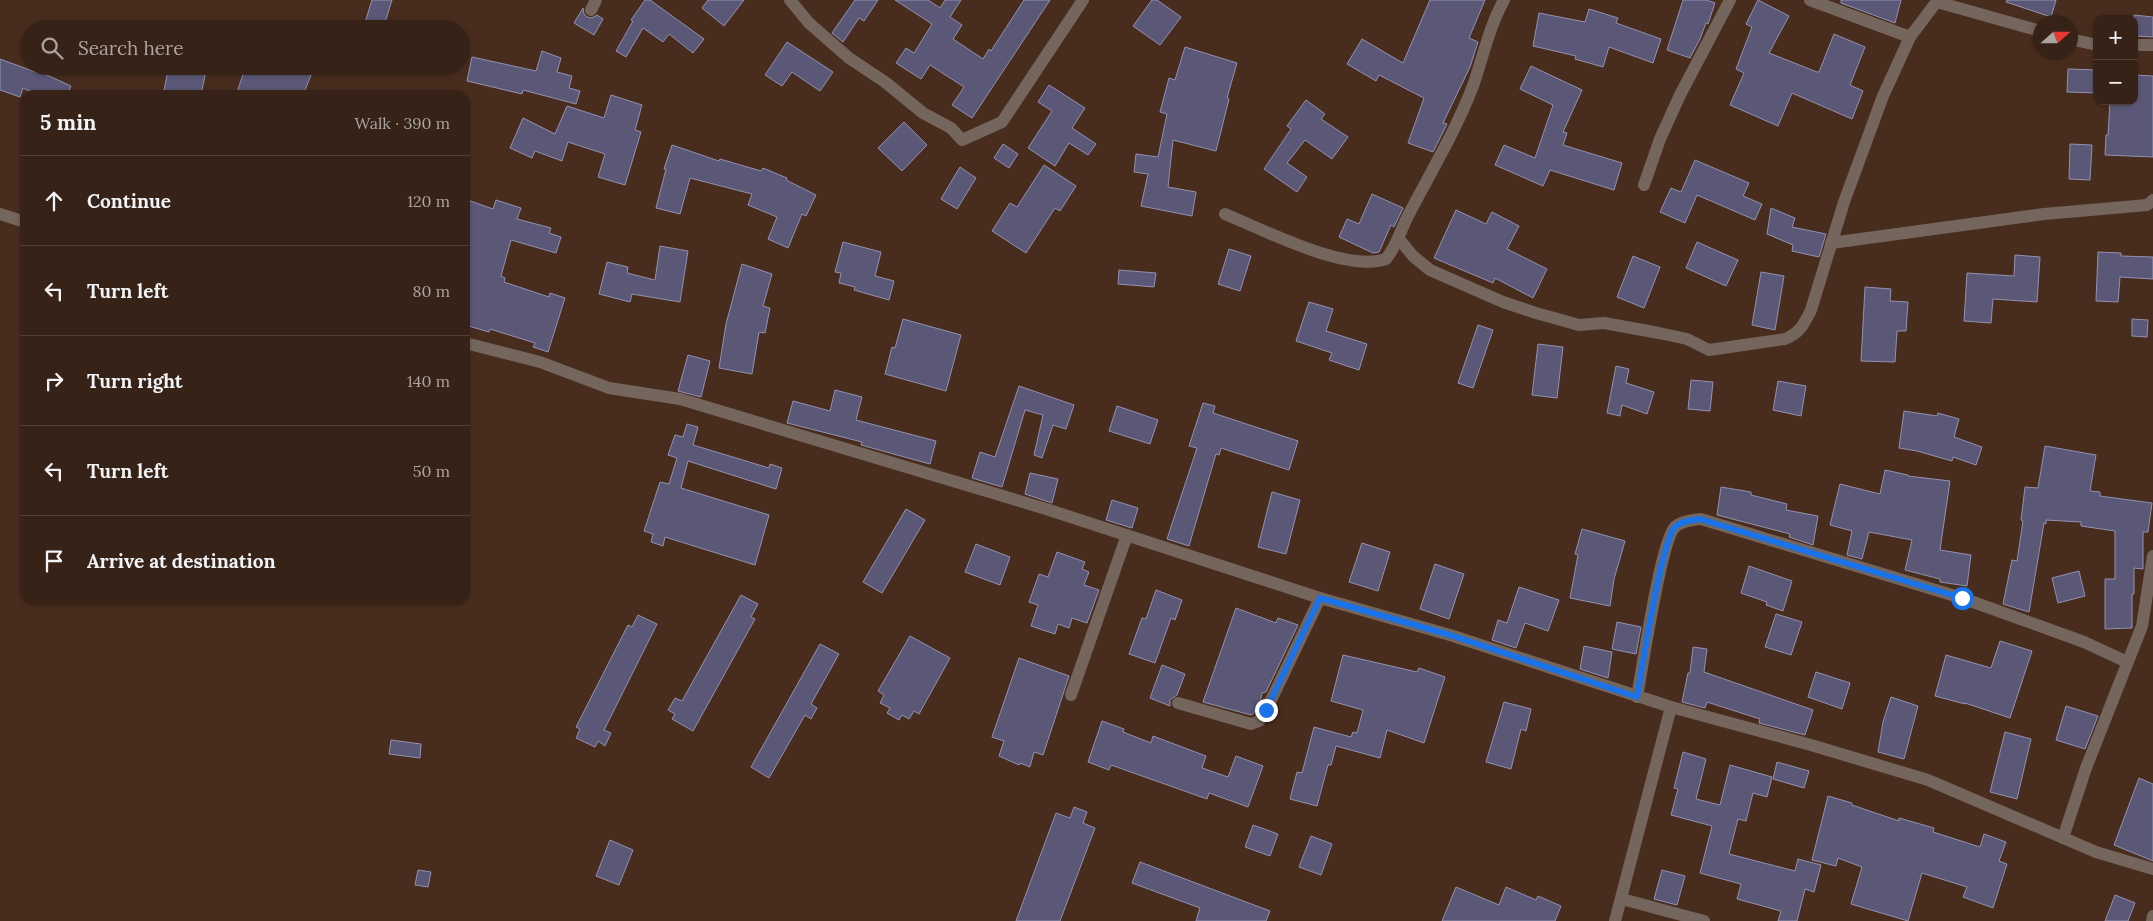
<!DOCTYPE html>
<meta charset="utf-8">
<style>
:root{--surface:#362216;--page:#3d2a1f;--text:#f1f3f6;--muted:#aaa4a1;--line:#503f35}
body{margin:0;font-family:Lora,serif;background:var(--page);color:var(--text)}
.controls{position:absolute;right:15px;top:15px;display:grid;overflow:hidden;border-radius:10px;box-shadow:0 1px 4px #0004}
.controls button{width:45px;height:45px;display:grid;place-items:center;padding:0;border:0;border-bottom:1px solid var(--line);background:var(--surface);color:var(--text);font:25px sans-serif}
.compass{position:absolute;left:2033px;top:15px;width:45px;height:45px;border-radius:50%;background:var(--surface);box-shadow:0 1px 4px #0004;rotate:69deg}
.stop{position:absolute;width:15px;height:15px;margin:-11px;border:4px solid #1a73e8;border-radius:50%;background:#fff}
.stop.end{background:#1a73e8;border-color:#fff;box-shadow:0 1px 5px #0008}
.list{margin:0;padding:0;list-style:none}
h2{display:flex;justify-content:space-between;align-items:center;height:65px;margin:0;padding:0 20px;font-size:21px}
h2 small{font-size:16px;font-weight:400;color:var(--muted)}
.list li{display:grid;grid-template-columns:32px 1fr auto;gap:15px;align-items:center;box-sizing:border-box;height:90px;padding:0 20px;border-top:1px solid var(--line)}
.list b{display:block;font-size:19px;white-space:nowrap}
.list em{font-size:16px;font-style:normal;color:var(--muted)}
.icon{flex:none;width:28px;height:28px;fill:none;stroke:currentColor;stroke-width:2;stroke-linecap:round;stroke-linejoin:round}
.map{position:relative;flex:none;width:2153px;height:921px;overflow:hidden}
.search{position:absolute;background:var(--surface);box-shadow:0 1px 4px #0004;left:20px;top:20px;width:450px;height:55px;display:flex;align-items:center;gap:12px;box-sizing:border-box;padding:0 18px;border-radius:28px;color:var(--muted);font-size:19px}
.panel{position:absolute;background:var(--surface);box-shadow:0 1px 4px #0004;left:20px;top:90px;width:450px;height:515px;border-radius:15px}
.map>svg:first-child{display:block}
</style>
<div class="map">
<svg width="2153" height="921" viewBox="0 0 2153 921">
<rect width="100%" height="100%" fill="#482d1e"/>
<g fill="#5a5876" stroke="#9391b1">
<polygon points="372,0 392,0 383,29 363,29"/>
<polygon points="645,0 650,0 704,39 693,53 669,34 663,42 643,28 626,57 616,51 633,21 631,20"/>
<polygon points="708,0 744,0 724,26 702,8"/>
<polygon points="855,0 878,0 864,21 859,18 843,42 832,33"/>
<polygon points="895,0 928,0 940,8 945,0 961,0 950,17 962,25 953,39 983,59 989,49 991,51 1024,0 1050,0 972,118 952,105 964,87 930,65 921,79 896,63 906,48 914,53 932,24"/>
<polygon points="1152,0 1157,0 1181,17 1160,45 1133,26"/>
<polygon points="1430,0 1485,0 1469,38 1478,42 1470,67 1443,123 1447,124 1433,152 1408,143 1424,98 1379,75 1376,81 1347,64 1362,39 1403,63"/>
<polygon points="1683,0 1706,0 1715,3 1708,24 1706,23 1700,39 1690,58 1667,50"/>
<polygon points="1758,0 1789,16 1769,53 1817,72 1819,72 1834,34 1865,47 1850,85 1863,91 1852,119 1792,93 1778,126 1730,105 1744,73 1736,69 1752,27 1746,24"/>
<polygon points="1841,0 1901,0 1895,23 1841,3"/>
<polygon points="2007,0 2056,0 2051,17 2006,2"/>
<polygon points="583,8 584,14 587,17 592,18 597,15 603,19 594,35 574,23"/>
<polygon points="1589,9 1618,18 1616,23 1661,39 1653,63 1609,47 1603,67 1575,59 1576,56 1533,46 1539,13 1585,22"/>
<polygon points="2134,15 2153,17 2153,37 2134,36"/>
<polygon points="787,42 833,72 820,91 792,72 782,86 765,75"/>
<polygon points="1185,47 1237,63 1227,98 1229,99 1216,151 1173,140 1168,187 1196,192 1192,216 1141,206 1148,174 1134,172 1136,154 1158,157 1167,114 1160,112 1169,78 1175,80"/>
<polygon points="542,51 561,58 557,72 572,76 569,88 580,91 576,104 523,90 522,94 467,81 472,57 536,71"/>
<polygon points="0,59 38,73 38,71 71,86 67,95 38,95 23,88 20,97 0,90"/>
<polygon points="169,66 207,66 201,95 163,95"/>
<polygon points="246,66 295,66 312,73 303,95 236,95"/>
<polygon points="1531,66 1582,90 1563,132 1567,133 1563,145 1622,163 1614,190 1550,170 1543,186 1495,165 1504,145 1535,158 1553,105 1520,89"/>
<polygon points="2068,69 2097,70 2097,93 2067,92"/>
<polygon points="2134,75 2153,76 2153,157 2105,155 2106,135 2108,135 2110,101 2134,101"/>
<polygon points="1049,85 1085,108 1072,128 1096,144 1088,155 1069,143 1055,166 1028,148 1052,111 1038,102"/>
<polygon points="611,95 642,105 635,130 641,132 625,185 598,177 605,154 568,142 562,161 535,151 532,158 510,148 523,118 555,134 567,106 604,118"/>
<polygon points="1306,100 1325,114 1321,119 1348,137 1332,159 1305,140 1287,163 1307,177 1297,192 1264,169 1291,129 1287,126"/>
<polygon points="904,122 927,145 902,171 878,148"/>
<polygon points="1003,144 1018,154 1009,168 994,158"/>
<polygon points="2070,144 2092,145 2090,180 2069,179"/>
<polygon points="672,145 719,161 720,159 761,171 763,168 787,178 786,180 816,195 806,216 802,214 788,248 768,239 777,217 748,205 752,194 690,178 680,214 656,208 666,169 664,169"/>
<polygon points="1695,160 1749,183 1743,196 1762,204 1755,220 1697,195 1685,223 1660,212 1671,188 1681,192"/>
<polygon points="1044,165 1076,186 1060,211 1055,208 1026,253 992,231 1010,203 1017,207"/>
<polygon points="960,167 976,178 957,209 941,199"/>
<polygon points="1372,194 1403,208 1394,227 1391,225 1379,252 1373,253 1339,237 1347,219 1359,224"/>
<polygon points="465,199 493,209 496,200 521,208 517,219 551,228 549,233 561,237 556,253 511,240 501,276 505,278 504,282 549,297 550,293 565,298 548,352 533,347 535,343 490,329 489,332 465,325"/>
<polygon points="1771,208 1795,218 1792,227 1826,234 1819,257 1792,251 1793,245 1767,234"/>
<polygon points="1456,210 1486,224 1492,212 1519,226 1507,249 1547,269 1533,298 1495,278 1493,283 1434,258"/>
<polygon points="843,242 881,252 875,276 894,281 889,300 854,290 855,287 839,283 841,273 835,272"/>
<polygon points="1697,242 1738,260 1726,286 1686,268"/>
<polygon points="660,246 688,251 680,302 632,294 630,302 599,294 607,262 628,267 627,273 655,280"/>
<polygon points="1229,249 1251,256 1240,291 1218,284"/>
<polygon points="2098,252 2121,253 2121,256 2153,257 2153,279 2120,277 2118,302 2096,301"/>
<polygon points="2015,255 2040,257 2037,302 1993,299 1991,323 1964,321 1967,273 2014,276"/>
<polygon points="1633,256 1660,267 1644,308 1617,297"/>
<polygon points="742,264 772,274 763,306 770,308 765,333 759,332 752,374 719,368 726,324"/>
<polygon points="1119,270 1156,273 1154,287 1118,284"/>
<polygon points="1761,272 1784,276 1775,330 1752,325"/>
<polygon points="1865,287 1891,289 1890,301 1908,302 1906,331 1897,331 1895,362 1861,361"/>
<polygon points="1309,302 1333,309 1326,331 1367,344 1359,370 1329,360 1332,353 1296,341"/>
<polygon points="903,319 961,335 946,391 885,374 892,347 895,348"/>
<polygon points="2132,319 2148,320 2147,337 2132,336"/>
<polygon points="1478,325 1493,330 1473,388 1458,383"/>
<polygon points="1538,344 1563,347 1557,398 1532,395"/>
<polygon points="688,355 710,361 701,397 678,391"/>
<polygon points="1616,366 1629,369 1626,383 1654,392 1647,414 1622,405 1620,416 1607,413"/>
<polygon points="1691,380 1713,382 1710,411 1688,409"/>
<polygon points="1778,381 1806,386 1801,416 1773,410"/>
<polygon points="1019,386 1074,405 1066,429 1053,425 1042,458 1034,455 1043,415 1025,410 1002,487 972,478 980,452 995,457"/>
<polygon points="835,390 862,397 856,420 936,441 930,464 861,445 862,442 787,423 793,401 830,411"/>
<polygon points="1203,403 1215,406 1213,413 1298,441 1289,470 1221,448 1219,455 1216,454 1189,546 1167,539 1197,448 1189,446"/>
<polygon points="1117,406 1158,420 1150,444 1109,431"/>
<polygon points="1904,411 1937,416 1938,413 1959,419 1954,437 1982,447 1976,465 1953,457 1952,461 1917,451 1899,448"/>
<polygon points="687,424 698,427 693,445 769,468 770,464 782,468 776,489 688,461 681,488 769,515 755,565 665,537 663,546 651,542 653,534 644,531 660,482 669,484 677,458 668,455 675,435 683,437"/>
<polygon points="2045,446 2096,455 2090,491 2100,492 2100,496 2152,503 2148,532 2143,532 2143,569 2134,568 2134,594 2132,594 2132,628 2105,629 2105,579 2115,579 2115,531 2081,526 2081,522 2046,520 2046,524 2044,523 2029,612 2003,604 2012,560 2017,561 2023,521 2021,520 2025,487 2038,488"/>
<polygon points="1885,470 1908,475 1908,476 1950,481 1940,550 1971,555 1967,586 1940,582 1940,579 1905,570 1912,540 1869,532 1862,559 1847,555 1852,531 1830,525 1840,484 1880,494"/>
<polygon points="1030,473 1058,479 1052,503 1025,494"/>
<polygon points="1721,487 1751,492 1751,495 1787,504 1786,510 1818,516 1813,545 1789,537 1790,534 1717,515"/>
<polygon points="1272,492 1300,500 1286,554 1258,547"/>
<polygon points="1112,500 1138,508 1132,528 1106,520"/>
<polygon points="906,509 925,520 882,593 863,582"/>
<polygon points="1582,529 1625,541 1614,579 1610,606 1570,598 1578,555 1575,554"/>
<polygon points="1362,543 1390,552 1378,591 1349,582"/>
<polygon points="976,544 1010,557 1000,585 965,572"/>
<polygon points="1057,552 1085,562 1082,569 1089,572 1084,585 1099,590 1087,623 1072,618 1069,628 1058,624 1055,634 1031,626 1038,605 1029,602 1039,574 1048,577"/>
<polygon points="1435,564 1464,574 1449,619 1420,609"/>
<polygon points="1749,566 1792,581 1783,611 1766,605 1767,602 1741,593"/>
<polygon points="2079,571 2085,596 2058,603 2052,578"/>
<polygon points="1519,587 1559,600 1548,631 1525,623 1516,648 1492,640 1498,620 1507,623"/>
<polygon points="1156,590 1182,600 1175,620 1171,618 1155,663 1129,654 1142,618 1146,619"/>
<polygon points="741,595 758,604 751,617 755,619 693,731 672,719 675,714 668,710 675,698 682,701"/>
<polygon points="1236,608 1276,623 1278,618 1298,625 1266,692 1262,693 1260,703 1253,714 1251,715 1203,702"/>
<polygon points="1776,614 1802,622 1791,655 1765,647"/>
<polygon points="638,615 657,624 604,730 611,733 605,746 598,741 595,747 576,738 580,729 576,727 628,625 632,627"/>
<polygon points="1617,622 1641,627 1636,654 1612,649"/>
<polygon points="910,636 950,658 919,714 914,711 909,719 902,715 899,720 887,713 890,708 880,703 884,695 878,691"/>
<polygon points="2000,641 2032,651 2010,718 1965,703 1965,704 1935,696 1946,655 1991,668"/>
<polygon points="820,644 839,654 811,704 817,708 811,719 805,715 769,778 751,767"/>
<polygon points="1584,646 1612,652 1608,678 1580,669"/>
<polygon points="1693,647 1707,649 1704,672 1813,710 1805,735 1759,723 1760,719 1707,702 1705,708 1682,702 1688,673 1690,673"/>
<polygon points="1343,655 1417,672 1419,668 1445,677 1424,743 1387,730 1380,758 1336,746 1331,765 1328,765 1317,806 1290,799 1297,772 1302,773 1314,727 1351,737 1353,732 1357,733 1363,710 1331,701"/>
<polygon points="1019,658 1069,676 1043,755 1034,752 1030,767 1020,763 1019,765 999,756 1004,741 992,737"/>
<polygon points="1162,665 1185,674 1177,695 1170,700 1170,706 1150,698"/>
<polygon points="1816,672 1850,683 1842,709 1808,697"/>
<polygon points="1891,697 1918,706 1904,759 1878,752 1883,722"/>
<polygon points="1504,702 1531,709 1526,731 1521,729 1511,769 1486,762"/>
<polygon points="2066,706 2098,716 2085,749 2056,740"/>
<polygon points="1102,721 1124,729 1123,732 1151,743 1153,736 1206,756 1202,768 1228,777 1236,756 1263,766 1248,807 1209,793 1207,799 1111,765 1109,770 1088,762"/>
<polygon points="2005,732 2031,739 2017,799 1990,792"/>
<polygon points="391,740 421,744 420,758 389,754"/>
<polygon points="1683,752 1706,759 1696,799 1720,805 1730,765 1772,777 1767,797 1753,793 1746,821 1738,819 1729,854 1795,871 1798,859 1821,865 1814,892 1805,889 1797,921 1778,921 1781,911 1737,899 1741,884 1700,873 1712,826 1671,815 1678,789 1674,788"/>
<polygon points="1777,762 1809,771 1804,788 1773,779"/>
<polygon points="2139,778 2153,784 2153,861 2114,845"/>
<polygon points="1828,796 1852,803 1852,805 1899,821 1899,818 1934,828 1933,832 1980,847 1984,834 2006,842 1999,861 2007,864 1993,908 1963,897 1967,887 1922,873 1908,921 1851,904 1862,867 1838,858 1836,866 1812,860"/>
<polygon points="1074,807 1087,812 1083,823 1095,828 1060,921 1016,921 1056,813 1070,818"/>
<polygon points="1253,825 1278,834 1270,856 1245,847"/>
<polygon points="1311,836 1332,844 1321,875 1299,867"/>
<polygon points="610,840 633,850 619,885 596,876"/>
<polygon points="1140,862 1270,911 1266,921 1196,921 1200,908 1132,883"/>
<polygon points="418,870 431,872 428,887 415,885"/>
<polygon points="1662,870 1685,876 1677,905 1654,899"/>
<polygon points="1456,887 1499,905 1506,887 1536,900 1538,896 1561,906 1555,921 1442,921"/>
<polygon points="2115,895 2135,903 2128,921 2105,921"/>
</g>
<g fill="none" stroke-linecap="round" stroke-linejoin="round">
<g stroke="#75665d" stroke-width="12">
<polyline points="790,0 809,23 849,58 885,82 923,113 951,128 962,140 1002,122 1083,0"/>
<polyline points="1810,0 1910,37"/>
<polyline points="1937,2 2040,31"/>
<polyline points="591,10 596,0"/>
<polyline points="2070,39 2097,45"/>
<polyline points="2134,45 2153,45"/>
<polyline points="1644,185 1660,139 1680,95 1730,0"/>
<polyline points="0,214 25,222"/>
<path d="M 1225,214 C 1264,230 1346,273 1386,259 C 1398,244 1401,228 1410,212 C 1432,170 1456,130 1473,86 C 1483,57 1489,27 1504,0"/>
<path d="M 1399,239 L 1413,256 L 1430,270 L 1503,302 L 1536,313 L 1579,325 L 1604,323 L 1659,333 L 1687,339 L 1709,350 L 1785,339 C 1800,333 1804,324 1811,310 L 1844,202 L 1883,96 L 1910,37 L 1938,0"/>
<polyline points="1831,243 2044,214 2136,206 2147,205 2153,200"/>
<polyline points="465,343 540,362 609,388 680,399 1046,509 1320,598 1450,635 1671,707 1811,745 1928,780 2096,852 2153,869"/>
<polyline points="1071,695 1127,535"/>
<path d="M 1637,697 C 1642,670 1661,540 1675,527 C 1681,521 1692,520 1701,519 L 1962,598 L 2084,642 L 2127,662"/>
<polyline points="1178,703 1251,724 1259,721 1273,696 1320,598"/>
<polyline points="2063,838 2086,768 2142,626 2153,556"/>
<polyline points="1622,899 1704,921"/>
<polyline points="1615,921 1671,707"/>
<polyline points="2152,921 2153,916"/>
</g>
</g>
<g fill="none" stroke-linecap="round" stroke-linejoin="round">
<path stroke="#1a73e8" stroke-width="6" d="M 1266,710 L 1320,598 L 1450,635 L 1637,697 C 1642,670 1661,541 1675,527 C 1681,521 1692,520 1700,519 L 1962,598"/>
</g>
</svg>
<div class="controls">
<button>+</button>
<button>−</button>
</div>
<svg class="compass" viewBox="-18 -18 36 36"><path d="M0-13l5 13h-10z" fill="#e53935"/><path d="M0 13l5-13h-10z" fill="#aaa4a1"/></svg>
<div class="stop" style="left:1962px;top:598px"></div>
<div class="stop end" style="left:1266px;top:710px"></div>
<div class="search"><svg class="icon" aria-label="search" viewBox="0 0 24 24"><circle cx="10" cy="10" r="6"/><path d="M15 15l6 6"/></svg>Search here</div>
<section class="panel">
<h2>5 min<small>Walk · 390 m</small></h2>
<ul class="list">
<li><svg class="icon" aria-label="ahead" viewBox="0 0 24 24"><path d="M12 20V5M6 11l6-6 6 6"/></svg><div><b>Continue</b></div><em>120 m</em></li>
<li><svg class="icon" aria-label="left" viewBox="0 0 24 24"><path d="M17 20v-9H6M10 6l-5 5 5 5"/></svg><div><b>Turn left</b></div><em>80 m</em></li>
<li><svg class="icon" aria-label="right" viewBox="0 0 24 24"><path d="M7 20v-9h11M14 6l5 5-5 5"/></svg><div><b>Turn right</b></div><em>140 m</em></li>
<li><svg class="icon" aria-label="left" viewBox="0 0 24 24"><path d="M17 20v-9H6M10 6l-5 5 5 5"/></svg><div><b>Turn left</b></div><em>50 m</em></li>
<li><svg class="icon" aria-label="arrive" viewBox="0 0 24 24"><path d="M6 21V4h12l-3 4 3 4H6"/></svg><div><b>Arrive at destination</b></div></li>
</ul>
</section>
</div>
